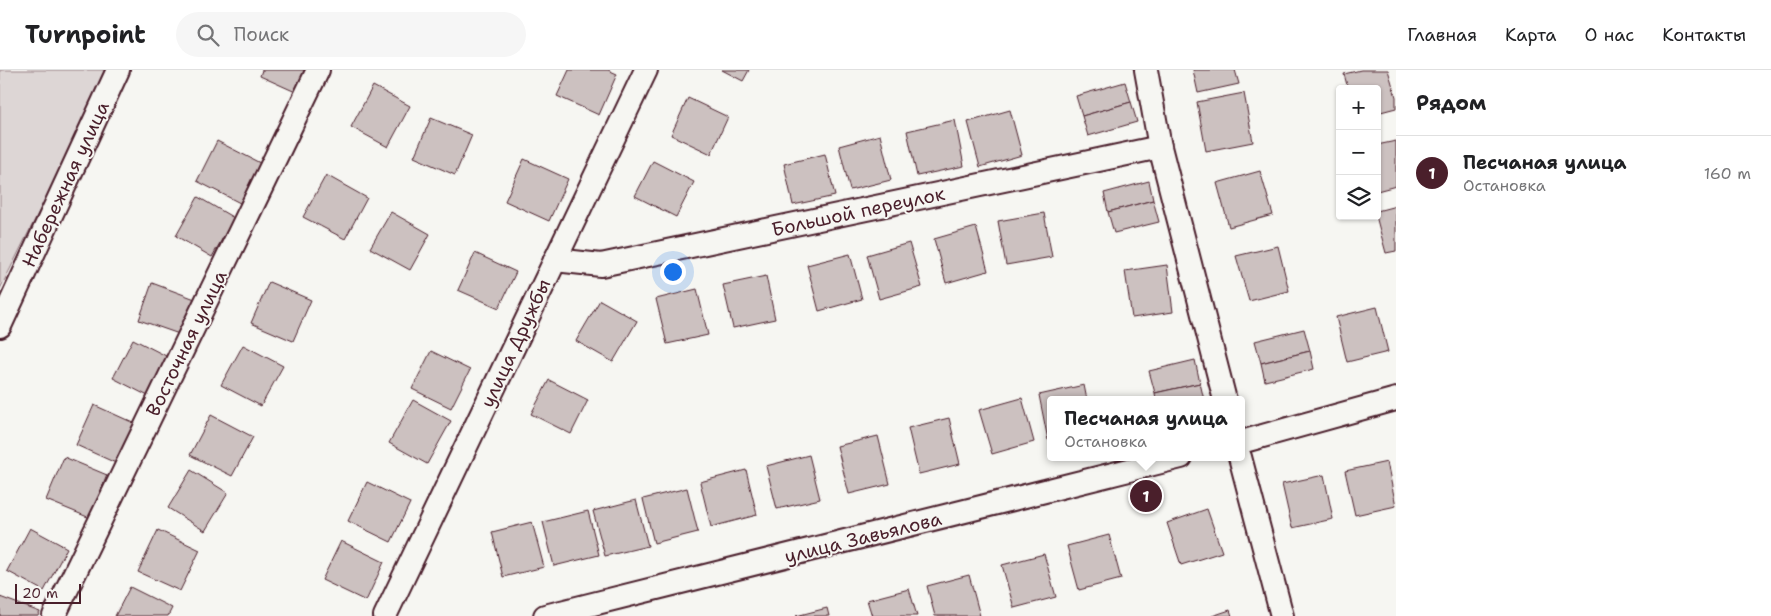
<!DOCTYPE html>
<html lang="ru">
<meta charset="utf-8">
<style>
:root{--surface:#fff;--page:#f6f6f6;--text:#202124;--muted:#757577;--line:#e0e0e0;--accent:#4a1f2b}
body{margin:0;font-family:"Shantell Sans",sans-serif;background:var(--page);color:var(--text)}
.controls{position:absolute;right:15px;top:15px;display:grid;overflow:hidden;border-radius:5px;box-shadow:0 1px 4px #0004}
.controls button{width:45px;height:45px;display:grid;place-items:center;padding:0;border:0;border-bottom:1px solid var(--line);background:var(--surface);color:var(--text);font:25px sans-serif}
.scale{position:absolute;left:15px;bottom:12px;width:66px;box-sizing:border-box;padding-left:5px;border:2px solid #4a1f2b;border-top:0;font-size:14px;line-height:18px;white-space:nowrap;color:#4a1f2b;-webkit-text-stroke:4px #f6f6f2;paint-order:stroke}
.you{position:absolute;left:672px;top:201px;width:18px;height:18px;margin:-12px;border:4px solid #fff;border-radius:50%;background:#1a73e8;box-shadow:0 0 0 8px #1a73e833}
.badge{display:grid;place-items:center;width:32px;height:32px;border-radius:50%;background:var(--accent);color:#fff;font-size:16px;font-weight:700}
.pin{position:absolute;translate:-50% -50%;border:2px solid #fff;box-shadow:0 1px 5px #0006}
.popup{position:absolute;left:1047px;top:326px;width:198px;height:65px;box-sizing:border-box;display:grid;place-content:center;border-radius:5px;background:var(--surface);filter:drop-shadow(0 1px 4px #0005);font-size:16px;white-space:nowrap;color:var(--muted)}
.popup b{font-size:19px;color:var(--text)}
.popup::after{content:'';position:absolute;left:50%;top:100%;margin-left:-10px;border:10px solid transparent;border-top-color:var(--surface)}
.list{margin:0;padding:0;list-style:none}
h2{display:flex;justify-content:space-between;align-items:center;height:65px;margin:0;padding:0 20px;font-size:21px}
h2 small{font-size:16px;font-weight:400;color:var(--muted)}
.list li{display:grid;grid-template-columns:32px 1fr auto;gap:15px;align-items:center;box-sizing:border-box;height:75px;padding:0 20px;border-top:1px solid var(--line)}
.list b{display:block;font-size:19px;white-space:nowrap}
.list p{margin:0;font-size:16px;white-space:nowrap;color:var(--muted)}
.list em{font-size:16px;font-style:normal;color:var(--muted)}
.icon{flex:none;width:28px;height:28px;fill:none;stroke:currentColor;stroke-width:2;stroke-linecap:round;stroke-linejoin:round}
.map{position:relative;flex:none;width:1396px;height:546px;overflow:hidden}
header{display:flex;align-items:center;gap:30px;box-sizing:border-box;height:70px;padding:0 25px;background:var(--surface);border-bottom:1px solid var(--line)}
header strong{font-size:24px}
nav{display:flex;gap:28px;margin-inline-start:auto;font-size:18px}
.search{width:350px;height:45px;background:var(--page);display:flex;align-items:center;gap:12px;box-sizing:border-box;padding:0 18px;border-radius:28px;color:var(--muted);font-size:19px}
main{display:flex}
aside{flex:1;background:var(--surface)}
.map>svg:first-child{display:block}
</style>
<header>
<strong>Turnpoint</strong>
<div class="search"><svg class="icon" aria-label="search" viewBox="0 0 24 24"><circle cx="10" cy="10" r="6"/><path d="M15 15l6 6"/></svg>Поиск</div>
<nav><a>Главная</a><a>Карта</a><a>О нас</a><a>Контакты</a></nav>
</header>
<main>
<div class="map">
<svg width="1396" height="546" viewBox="0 0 1396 546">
<rect width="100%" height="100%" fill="#f6f6f2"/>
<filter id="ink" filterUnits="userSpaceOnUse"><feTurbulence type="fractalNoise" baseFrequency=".02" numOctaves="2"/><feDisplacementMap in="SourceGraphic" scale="10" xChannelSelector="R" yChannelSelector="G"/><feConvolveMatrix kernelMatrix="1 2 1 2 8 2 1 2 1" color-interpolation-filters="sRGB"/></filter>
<g filter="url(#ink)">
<polygon fill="#ddd6d5" stroke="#947a80" points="0,0 110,0 0,219"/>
<g fill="#ccc1c0" stroke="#4a1f2b">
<polygon points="262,0 310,0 300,24 260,6"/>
<polygon points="569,0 608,0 617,4 599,45 557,26"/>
<polygon points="722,0 749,0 743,11"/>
<polygon points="1193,0 1235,0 1239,14 1198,23"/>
<polygon points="1361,0 1388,0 1396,27 1396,38 1377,43 1377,19 1348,19 1344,4"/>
<polygon points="1125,12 1131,32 1082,46 1076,26"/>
<polygon points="373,16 410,36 388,77 351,57"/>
<polygon points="1244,23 1253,72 1206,81 1197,32"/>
<polygon points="688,28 728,47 711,84 671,65"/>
<polygon points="1131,32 1137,52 1088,66 1082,46"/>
<polygon points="1010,40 1022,85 980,97 968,52"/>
<polygon points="431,48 472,65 455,105 414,87"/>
<polygon points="955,50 964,96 917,106 907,61"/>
<polygon points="880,65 891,110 850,120 839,76"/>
<polygon points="217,71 260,93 240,133 197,111"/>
<polygon points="1396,71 1396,116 1377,121 1377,75"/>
<polygon points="825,84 835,126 793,135 784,94"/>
<polygon points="524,89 568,109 549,151 505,131"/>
<polygon points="653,91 694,112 676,147 635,126"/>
<polygon points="1260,101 1273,145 1229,157 1217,113"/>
<polygon points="326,105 367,128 345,169 303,147"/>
<polygon points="1149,111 1153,130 1108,142 1104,123"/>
<polygon points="198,127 234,148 212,187 176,166"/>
<polygon points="1153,130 1159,152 1114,163 1108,142"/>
<polygon points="1396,136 1396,181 1386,183 1376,146 1377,141"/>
<polygon points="391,142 430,164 410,200 370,178"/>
<polygon points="1044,143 1052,187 1006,195 998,151"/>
<polygon points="976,157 988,201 946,213 934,169"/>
<polygon points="909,173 922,217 879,229 867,185"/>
<polygon points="1278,176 1289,221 1249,231 1236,186"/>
<polygon points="475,183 516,202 499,238 458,220"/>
<polygon points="850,184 862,229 819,241 807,195"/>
<polygon points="1167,195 1173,242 1132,248 1125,201"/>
<polygon points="766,206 775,249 733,258 723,215"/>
<polygon points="269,212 311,230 293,271 251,253"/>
<polygon points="152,213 195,229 182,265 139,250"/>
<polygon points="697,219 708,265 667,274 656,229"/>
<polygon points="600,230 637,251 613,292 576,271"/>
<polygon points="1377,237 1388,282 1347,292 1336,247"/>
<polygon points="1304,259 1310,281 1261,293 1255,271"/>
<polygon points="133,269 170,288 150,327 113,308"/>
<polygon points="243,275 283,296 261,336 221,315"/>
<polygon points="431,281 470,300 451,338 412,319"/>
<polygon points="1310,281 1314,299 1265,311 1261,293"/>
<polygon points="1195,290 1200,313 1155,323 1149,301"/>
<polygon points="549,310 588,330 571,364 531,344"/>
<polygon points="1200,313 1204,330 1156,330 1155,323"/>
<polygon points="1084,315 1087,330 1051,330 1051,370 1048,370 1039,325"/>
<polygon points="1022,328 1034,372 992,384 979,340"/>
<polygon points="413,330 451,351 427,394 389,373"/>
<polygon points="94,335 136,354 118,394 76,375"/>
<polygon points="211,345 253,367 232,406 190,385"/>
<polygon points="949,348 960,394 919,404 908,358"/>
<polygon points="878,366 890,414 849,424 837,376"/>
<polygon points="809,385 820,429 777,439 766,396"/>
<polygon points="64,387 107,405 90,448 46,430"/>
<polygon points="1387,392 1396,436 1355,445 1345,401"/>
<polygon points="191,400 228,423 205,461 168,438"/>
<polygon points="746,400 757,445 711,457 700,412"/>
<polygon points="1324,405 1333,449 1292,458 1282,414"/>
<polygon points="367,412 410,433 391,472 348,451"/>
<polygon points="687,418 698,462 654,473 643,429"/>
<polygon points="636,430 648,476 605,486 593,441"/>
<polygon points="1207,439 1222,482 1181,495 1167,453"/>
<polygon points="588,441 599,485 554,496 543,452"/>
<polygon points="532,452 544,497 503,507 492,462"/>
<polygon points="30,458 67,478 44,521 7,501"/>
<polygon points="158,460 200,480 180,521 138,502"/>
<polygon points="1109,465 1121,509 1079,520 1067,476"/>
<polygon points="341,471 384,492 366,531 322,510"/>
<polygon points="1044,484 1056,527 1014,538 1002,495"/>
<polygon points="969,505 980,546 935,546 927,516"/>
<polygon points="130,517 172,538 168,546 115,546"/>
<polygon points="909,519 917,546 872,546 867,530"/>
<polygon points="0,527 40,542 38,546 0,546"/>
<polygon points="827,538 829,546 796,546"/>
<polygon points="1230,540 1232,546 1212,546"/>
</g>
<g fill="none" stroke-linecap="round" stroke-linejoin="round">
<g stroke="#4a1f2b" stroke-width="26">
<g id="minor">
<polyline points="1146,0 1160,77 1225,330"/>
<polyline points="555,190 601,195 1160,77"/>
<polyline points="0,256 118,0"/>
<polyline points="1241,372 1396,329"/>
<polyline points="1240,387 1282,546"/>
<polyline points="54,546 318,0"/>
<polyline points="385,546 646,0"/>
<polyline points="545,546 1181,387"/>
</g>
</g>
<use href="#minor" stroke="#f6f6f2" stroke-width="22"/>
</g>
</g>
<g text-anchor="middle" stroke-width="4" stroke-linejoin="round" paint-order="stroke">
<g font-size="19" fill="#4a1f2b" stroke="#f6f6f2">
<text transform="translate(65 114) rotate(-65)" y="7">Набережная улица</text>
<text transform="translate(858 141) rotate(-12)" y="7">Большой переулок</text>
<text transform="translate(186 273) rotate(-64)" y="7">Восточная улица</text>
<text transform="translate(515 273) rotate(-65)" y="7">улица Дружбы</text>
<text transform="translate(863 467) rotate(-14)" y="7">улица Завьялова</text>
</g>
</g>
</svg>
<div class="controls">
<button>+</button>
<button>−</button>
<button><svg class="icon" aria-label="layers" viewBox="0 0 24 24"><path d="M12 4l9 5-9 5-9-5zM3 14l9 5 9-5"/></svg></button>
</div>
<div class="scale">20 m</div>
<div class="you"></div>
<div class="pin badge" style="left:1146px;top:426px">1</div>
<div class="popup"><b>Песчаная улица</b>Остановка</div>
</div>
<aside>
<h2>Рядом<small></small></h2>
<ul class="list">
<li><span class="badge">1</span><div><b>Песчаная улица</b><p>Остановка</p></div><em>160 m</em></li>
</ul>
</aside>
</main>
